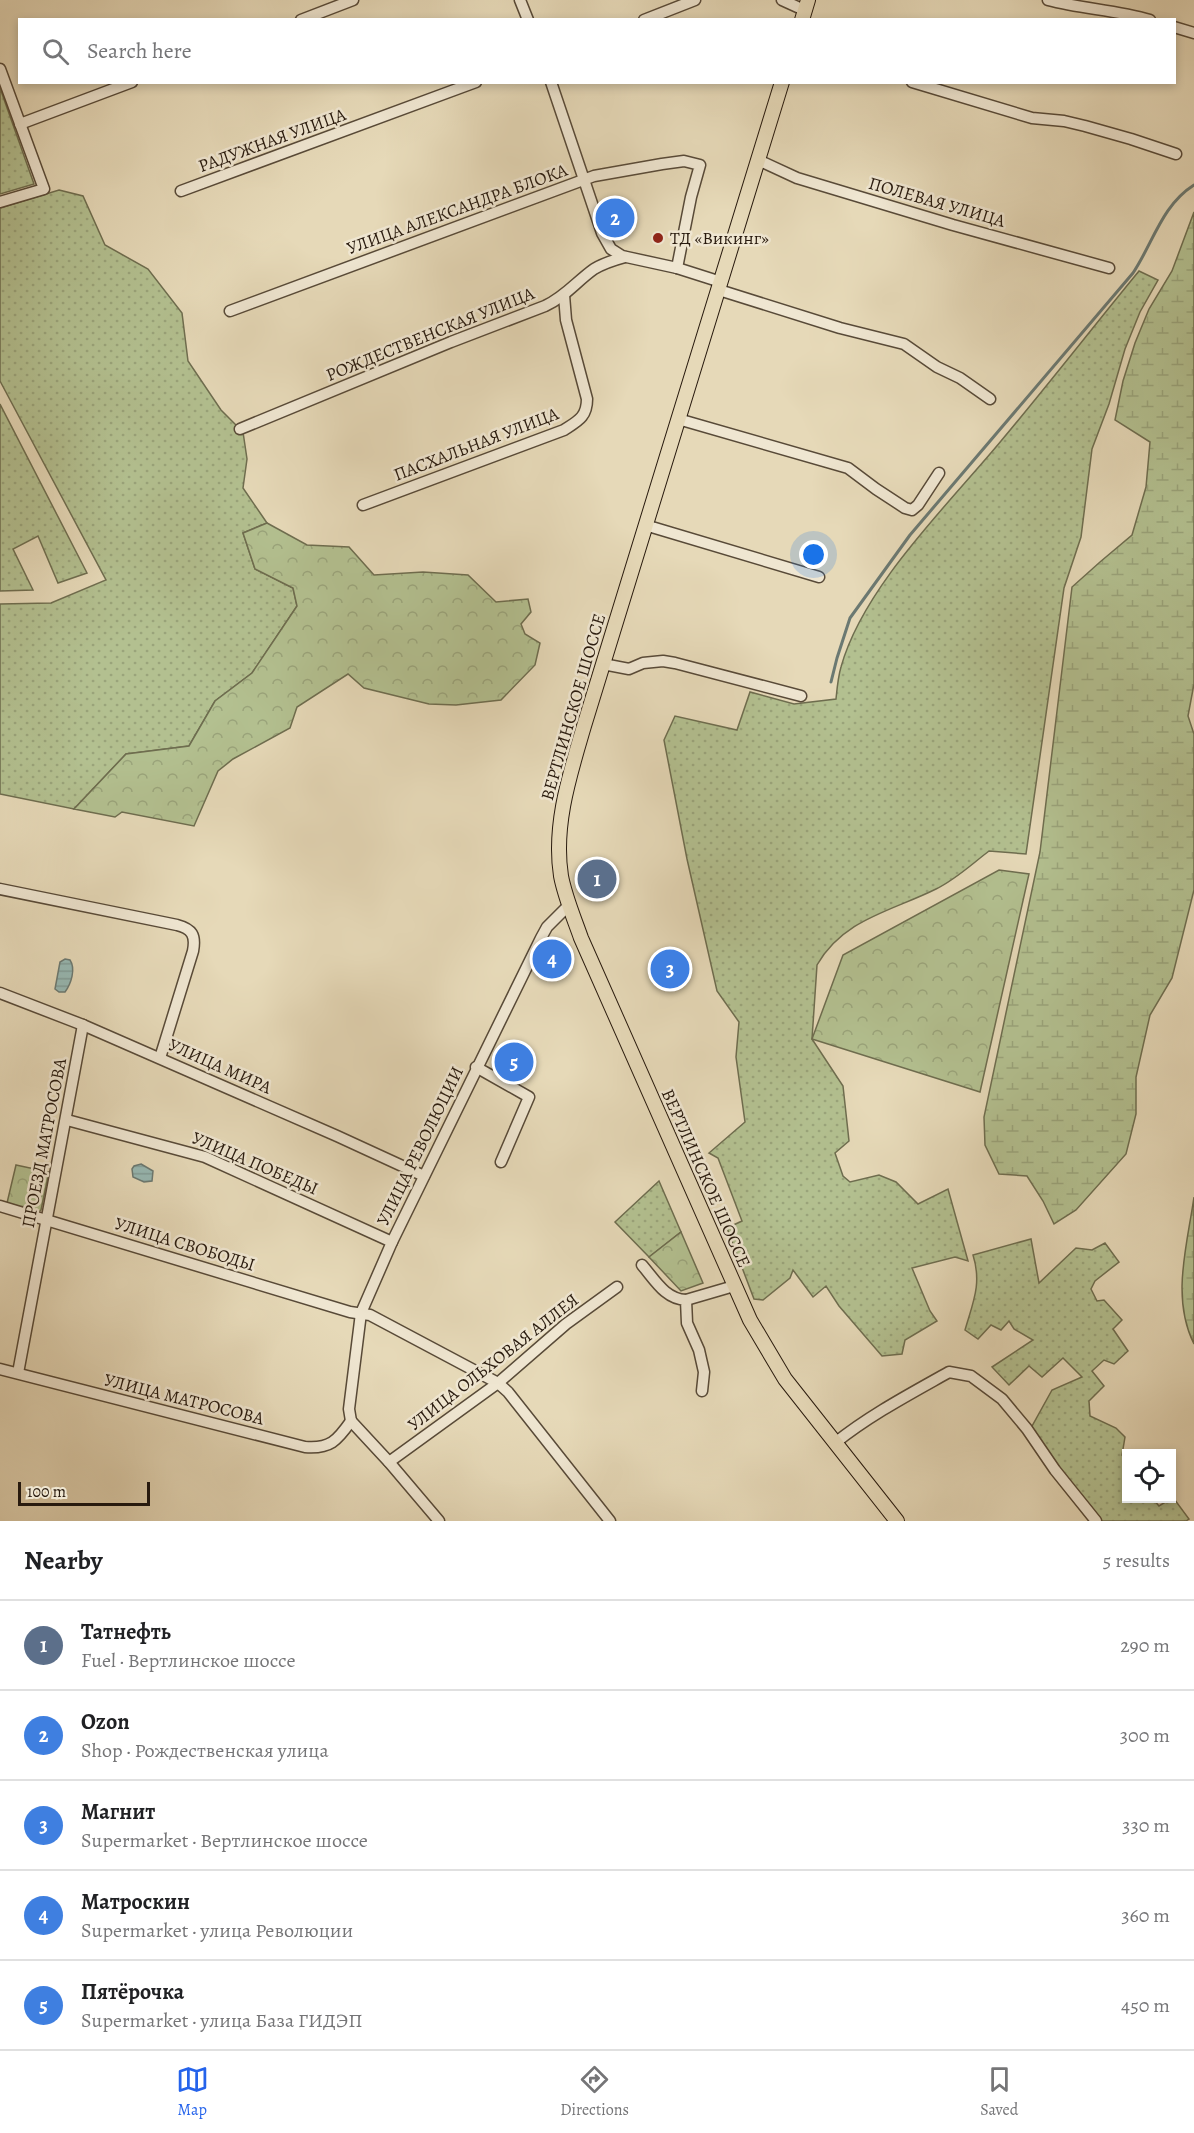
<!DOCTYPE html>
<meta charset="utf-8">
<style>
:root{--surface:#fff;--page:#f2f2f2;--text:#202124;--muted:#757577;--line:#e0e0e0;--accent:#2563eb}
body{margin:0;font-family:Alegreya,serif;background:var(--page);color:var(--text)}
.controls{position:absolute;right:18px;bottom:18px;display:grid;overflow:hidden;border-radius:0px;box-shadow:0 3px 9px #0003}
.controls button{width:54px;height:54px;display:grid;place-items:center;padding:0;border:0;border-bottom:2px solid var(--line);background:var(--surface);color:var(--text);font:30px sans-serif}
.scale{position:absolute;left:18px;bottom:15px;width:132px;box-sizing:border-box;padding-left:6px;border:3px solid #281a0e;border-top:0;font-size:16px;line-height:21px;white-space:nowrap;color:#281a0e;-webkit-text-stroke:4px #efe6d1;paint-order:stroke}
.you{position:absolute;left:814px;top:555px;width:21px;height:21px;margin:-15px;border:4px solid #fff;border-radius:50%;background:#1a73e8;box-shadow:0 0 0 9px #1a73e833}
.badge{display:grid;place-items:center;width:39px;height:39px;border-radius:50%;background:var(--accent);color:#fff;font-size:20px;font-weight:700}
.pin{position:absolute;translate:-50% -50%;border:3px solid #fff;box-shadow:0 2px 6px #0006}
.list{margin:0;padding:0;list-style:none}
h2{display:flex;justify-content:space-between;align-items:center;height:78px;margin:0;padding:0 24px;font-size:26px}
h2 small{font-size:20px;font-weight:400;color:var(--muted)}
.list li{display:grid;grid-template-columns:39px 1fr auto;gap:18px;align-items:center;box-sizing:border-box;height:90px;padding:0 24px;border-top:2px solid var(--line)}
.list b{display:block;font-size:22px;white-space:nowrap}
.list p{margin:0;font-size:20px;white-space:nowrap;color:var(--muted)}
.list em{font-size:20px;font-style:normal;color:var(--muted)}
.icon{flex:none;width:33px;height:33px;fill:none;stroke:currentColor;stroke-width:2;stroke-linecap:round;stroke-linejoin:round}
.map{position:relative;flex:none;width:1194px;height:1521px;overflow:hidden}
.search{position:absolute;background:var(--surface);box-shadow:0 3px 9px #0003;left:18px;right:18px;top:18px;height:66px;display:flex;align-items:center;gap:15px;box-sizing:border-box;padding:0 21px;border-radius:0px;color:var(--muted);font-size:22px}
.sheet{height:528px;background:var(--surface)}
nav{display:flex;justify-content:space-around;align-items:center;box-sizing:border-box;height:84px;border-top:2px solid var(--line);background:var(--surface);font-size:16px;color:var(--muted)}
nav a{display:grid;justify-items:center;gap:3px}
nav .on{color:var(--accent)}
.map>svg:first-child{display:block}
</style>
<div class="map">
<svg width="1194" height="1521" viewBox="0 0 1194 1521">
<defs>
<pattern id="grass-dots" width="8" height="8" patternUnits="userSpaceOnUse" patternTransform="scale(1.5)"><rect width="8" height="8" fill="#b3c090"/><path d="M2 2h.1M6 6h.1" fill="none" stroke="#9aa47b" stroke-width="1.8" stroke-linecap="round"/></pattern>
<pattern id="forest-crowns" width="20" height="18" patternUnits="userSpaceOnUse" patternTransform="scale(1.5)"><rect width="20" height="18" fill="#b3c090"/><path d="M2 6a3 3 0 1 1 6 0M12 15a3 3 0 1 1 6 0" fill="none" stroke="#9aa47b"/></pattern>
<pattern id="wetland-marsh" width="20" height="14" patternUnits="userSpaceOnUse" patternTransform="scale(1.5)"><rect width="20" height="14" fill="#b3c090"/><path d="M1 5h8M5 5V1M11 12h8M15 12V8" fill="none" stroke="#9aa47b"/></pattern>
<pattern id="water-rules" width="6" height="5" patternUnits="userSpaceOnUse" patternTransform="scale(1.5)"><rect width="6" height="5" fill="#97b9b4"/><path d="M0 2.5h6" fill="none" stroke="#829e9a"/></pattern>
</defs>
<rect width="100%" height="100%" fill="#e6d9b8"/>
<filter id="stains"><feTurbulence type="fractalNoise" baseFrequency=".00333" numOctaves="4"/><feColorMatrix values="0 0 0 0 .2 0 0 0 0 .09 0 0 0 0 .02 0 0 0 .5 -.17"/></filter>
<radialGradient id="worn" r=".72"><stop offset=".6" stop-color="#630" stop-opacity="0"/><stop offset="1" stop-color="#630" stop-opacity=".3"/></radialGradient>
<g fill="url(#grass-dots)" stroke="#6e6d4f" stroke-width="1.5">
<polygon points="0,88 34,184 0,194"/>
<polygon points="59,190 83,196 105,245 148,269 182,313 188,361 221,410 243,432 247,459 243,488 267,523 243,533 255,569 293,588 297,606 252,673 215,701 189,746 126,754 74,809 0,794 0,604 51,603 106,580 0,381 0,208"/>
<path d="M 1139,271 L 1158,280 L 1140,312 L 1125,349 L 1109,404 L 1092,449 L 1081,537 L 1064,588 L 1026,854 L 989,851 C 972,864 955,880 936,889 C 892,911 843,919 817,965 L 812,1039 L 843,1086 L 849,1141 L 835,1153 L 843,1176 L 850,1182 L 879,1175 L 896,1182 L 918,1204 L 948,1189 L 968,1261 L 955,1257 L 912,1268 L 930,1311 L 937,1321 L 905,1340 L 902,1354 L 882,1356 L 839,1306 L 826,1286 L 813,1297 L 793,1270 L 790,1278 L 763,1300 L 754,1299 L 727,1228 L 742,1221 L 718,1158 L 709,1153 L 745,1122 L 736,1057 L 739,1022 L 717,991 L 687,859 L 664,740 L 675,716 L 737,730 L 750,692 L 794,704 L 836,699 C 837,689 838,677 841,667 C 863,587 948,505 1001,441 C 1048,385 1093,327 1139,271 Z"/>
<polygon points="0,404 87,573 58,583 38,536 13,549 33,590 0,591"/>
<polygon points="659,1181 681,1232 649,1257 615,1222"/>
<path d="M 1031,1239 L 1039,1283 L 1076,1248 L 1092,1250 L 1105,1243 L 1119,1262 L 1095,1281 L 1091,1289 L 1097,1301 L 1104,1300 L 1122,1320 L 1113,1329 L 1128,1351 L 1114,1364 L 1104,1360 L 1092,1371 L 1104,1386 L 1089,1401 L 1090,1416 L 1116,1428 L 1125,1437 L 1122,1455 L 1126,1461 L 1126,1498 L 1153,1499 L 1159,1506 L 1172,1498 L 1172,1496 L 1189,1519 L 1186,1521 L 1102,1521 L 1057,1466 L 1031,1428 L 1052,1390 L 1082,1377 L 1063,1358 L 1042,1377 L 1029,1366 L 1009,1385 L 992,1367 L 1033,1340 L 1014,1329 L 1009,1321 L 1001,1330 L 991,1325 L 978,1339 L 965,1330 C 973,1302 982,1284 973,1255 Z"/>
</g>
<g fill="url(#forest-crowns)" stroke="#6e6d4f" stroke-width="1.5">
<polygon points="267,523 307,545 349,547 374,575 423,572 468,575 496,602 528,599 531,612 521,624 525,634 540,643 535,665 501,700 456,705 429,704 364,688 348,674 297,707 290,728 233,759 218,771 194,826 122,812 115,817 74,809 126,754 189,746 215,701 252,673 297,606 293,588 255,569 243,533"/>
<polygon points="999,870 1029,874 980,1092 812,1039 843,955"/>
<polygon points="16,1165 49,1172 41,1210 38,1212 7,1203"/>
<polygon points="681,1232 703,1283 681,1291 649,1257"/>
</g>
<g fill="url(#wetland-marsh)" stroke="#6e6d4f" stroke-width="1.5">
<polygon points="1194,212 1194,684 1188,716 1194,734 1194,890 1172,978 1150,1015 1136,1077 1136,1114 1126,1154 1076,1210 1054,1224 1043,1201 1027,1176 999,1174 985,1145 984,1117 1040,852 1072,587 1100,562 1132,535 1146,487 1150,442 1115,420 1123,381 1135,343 1149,309 1172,271"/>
<path d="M 1194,1197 L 1194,1344 C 1171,1298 1187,1246 1194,1197 Z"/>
</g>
<g fill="url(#water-rules)" stroke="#6b7972" stroke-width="1.5">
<path d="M 65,959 L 70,960 C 76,969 71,984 65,992 L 59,992 L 55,989 L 60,962 Z"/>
<polygon points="141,1164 153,1171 152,1181 144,1182 133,1177 132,1169 134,1166"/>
</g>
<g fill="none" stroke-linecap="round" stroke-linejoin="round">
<path stroke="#6b7972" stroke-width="3" d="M 831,682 L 837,658 L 850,618 L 910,535 L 1133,273 C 1153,243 1162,205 1194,185"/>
<g stroke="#584a38" stroke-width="13">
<g id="minor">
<polyline points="520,0 528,20"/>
<polyline points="782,0 804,10"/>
<path d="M 1048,0 C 1082,9 1116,10 1150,20"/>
<polyline points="301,20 353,0"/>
<polyline points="644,20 695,0"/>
<polyline points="1174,27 1194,33"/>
<polyline points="0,69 44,189 0,202"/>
<polyline points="551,82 602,233 611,249 622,256 677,268 721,282"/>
<polyline points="912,82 1032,118 1064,121 1085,126 1131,139 1176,154"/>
<polyline points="20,124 132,82"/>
<polyline points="758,160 797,178 953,225 1109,268"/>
<polyline points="181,191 476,82"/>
<polyline points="719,290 840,328 904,344 937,367 960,378 990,399"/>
<polyline points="230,311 594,176 662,164 684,161 700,165 691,197 677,268"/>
<polyline points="678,419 848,468 876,489 905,508 912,510 918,505 939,473"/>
<path d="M 240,429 L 451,342 L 545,306 C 565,297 577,281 594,269 C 604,263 614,260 625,257"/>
<path d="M 363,505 L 564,430 C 578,421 587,417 587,399 L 566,320 L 564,295"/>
<polyline points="645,525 819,577"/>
<polyline points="603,664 629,669 643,663 663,661 675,663 801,696"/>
<path d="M 0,889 L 177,925 C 192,929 196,935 193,951 L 160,1058"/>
<polyline points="0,993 83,1025 337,1136 424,1176"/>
<polyline points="476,1067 529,1097 501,1162"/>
<polyline points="67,1120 205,1157 392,1242"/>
<polyline points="0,1206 350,1312 370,1315 498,1383 508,1392 610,1521"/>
<path d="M 642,1265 C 655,1280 665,1299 686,1300 L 687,1323 L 699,1350 L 704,1372 L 702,1391"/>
<polyline points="686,1300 734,1286"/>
<path d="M 0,1369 L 305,1447 C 330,1449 337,1441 351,1421"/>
<polyline points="18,1373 83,1025"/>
<polyline points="351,1421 349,1409 361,1313 392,1242 541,938 547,927 569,905"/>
<polyline points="351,1421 389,1462 439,1521"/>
<path d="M 835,1443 C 870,1415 910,1394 949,1372 L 971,1376 L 1002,1399 L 1027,1429 L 1055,1470 L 1096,1521"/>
<polyline points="389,1462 498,1383 566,1324 617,1287"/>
</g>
</g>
<g stroke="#281a0e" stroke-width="16">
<g id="major">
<polyline points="802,20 808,0"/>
<path d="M 782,82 L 584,726 C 570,774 553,825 561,876 C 565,897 574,918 581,938 L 750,1320 L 785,1379 L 897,1521"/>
</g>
</g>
<use href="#minor" stroke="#efe6d1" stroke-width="10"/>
<use href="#major" stroke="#e6d9b8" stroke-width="14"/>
</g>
<circle fill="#8f2418" stroke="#efe6d1" stroke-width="2" cx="658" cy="238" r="6"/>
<g text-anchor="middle" stroke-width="5" stroke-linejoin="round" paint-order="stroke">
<g font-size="18" fill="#281a0e" stroke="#efe6d1">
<text transform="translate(272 140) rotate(-20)" y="6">РАДУЖНАЯ УЛИЦА</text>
<text transform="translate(937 202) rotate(16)" y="6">ПОЛЕВАЯ УЛИЦА</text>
<text transform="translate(457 209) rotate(-20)" y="6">УЛИЦА АЛЕКСАНДРА БЛОКА</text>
<text transform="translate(430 334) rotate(-22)" y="6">РОЖДЕСТВЕНСКАЯ УЛИЦА</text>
<text transform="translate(476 444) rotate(-21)" y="6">ПАСХАЛЬНАЯ УЛИЦА</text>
<text transform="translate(573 707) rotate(-74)" y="6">ВЕРТЛИНСКОЕ ШОССЕ</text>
<text transform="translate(220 1066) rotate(24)" y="6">УЛИЦА МИРА</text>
<text transform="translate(44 1143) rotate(-79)" y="6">ПРОЕЗД МАТРОСОВА</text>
<text transform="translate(420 1146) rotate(-64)" y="6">УЛИЦА РЕВОЛЮЦИИ</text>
<text transform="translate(255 1163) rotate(23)" y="6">УЛИЦА ПОБЕДЫ</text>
<text transform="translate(706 1178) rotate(66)" y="6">ВЕРТЛИНСКОЕ ШОССЕ</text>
<text transform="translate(185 1244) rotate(17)" y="6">УЛИЦА СВОБОДЫ</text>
<text transform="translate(493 1362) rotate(-38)" y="6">УЛИЦА ОЛЬХОВАЯ АЛЛЕЯ</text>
<text transform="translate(184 1399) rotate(14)" y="6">УЛИЦА МАТРОСОВА</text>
</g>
<g font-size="18" fill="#281a0e" stroke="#efe6d1" text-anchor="start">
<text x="670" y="244">ТД «Викинг»</text>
</g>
</g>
<rect width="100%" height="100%" filter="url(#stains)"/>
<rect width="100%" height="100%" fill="url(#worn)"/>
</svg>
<div class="controls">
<button><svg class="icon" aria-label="locate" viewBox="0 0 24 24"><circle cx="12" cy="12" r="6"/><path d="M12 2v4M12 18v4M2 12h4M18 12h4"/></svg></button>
</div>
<div class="scale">100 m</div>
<div class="you"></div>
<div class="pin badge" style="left:597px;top:879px;background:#5c6f8a">1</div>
<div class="pin badge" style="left:615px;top:218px;background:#3f7fe0">2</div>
<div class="pin badge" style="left:670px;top:969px;background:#3f7fe0">3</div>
<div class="pin badge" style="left:552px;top:959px;background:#3f7fe0">4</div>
<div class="pin badge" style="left:514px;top:1062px;background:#3f7fe0">5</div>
<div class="search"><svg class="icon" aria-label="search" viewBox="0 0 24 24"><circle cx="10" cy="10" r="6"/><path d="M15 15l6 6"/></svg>Search here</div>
</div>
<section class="sheet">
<h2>Nearby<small>5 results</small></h2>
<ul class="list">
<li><span class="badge" style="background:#5c6f8a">1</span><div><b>Татнефть</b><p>Fuel · Вертлинское шоссе</p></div><em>290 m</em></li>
<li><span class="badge" style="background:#3f7fe0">2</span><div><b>Ozon</b><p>Shop · Рождественская улица</p></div><em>300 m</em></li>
<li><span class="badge" style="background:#3f7fe0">3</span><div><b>Магнит</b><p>Supermarket · Вертлинское шоссе</p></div><em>330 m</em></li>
<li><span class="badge" style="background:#3f7fe0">4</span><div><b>Матроскин</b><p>Supermarket · улица Революции</p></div><em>360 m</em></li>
<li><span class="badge" style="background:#3f7fe0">5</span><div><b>Пятёрочка</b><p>Supermarket · улица База ГИДЭП</p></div><em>450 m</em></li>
</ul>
</section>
<nav>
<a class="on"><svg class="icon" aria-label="map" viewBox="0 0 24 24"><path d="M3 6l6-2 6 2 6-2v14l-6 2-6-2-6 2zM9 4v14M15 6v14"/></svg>Map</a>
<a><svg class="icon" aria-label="directions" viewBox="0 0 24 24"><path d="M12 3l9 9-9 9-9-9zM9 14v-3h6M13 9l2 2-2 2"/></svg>Directions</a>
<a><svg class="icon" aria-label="saved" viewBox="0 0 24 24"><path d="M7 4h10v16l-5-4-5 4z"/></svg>Saved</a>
</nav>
